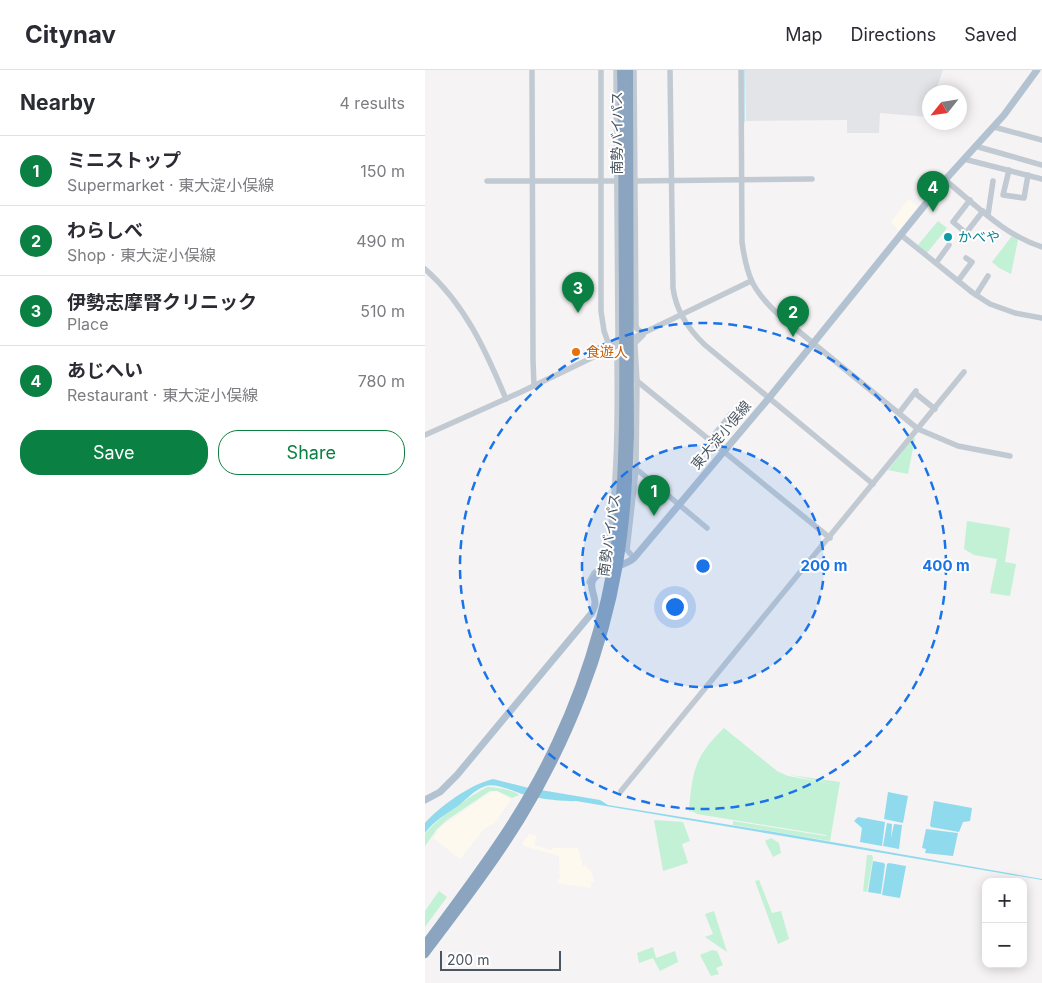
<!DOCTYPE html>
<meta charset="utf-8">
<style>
:root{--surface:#fff;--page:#f7f7f7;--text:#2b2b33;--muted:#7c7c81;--line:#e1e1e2;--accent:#0b8043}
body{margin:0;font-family:Inter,"Noto Sans JP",sans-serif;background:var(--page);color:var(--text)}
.controls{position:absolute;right:15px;bottom:15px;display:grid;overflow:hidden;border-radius:10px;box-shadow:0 2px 12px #0003}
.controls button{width:45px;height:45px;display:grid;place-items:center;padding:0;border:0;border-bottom:1px solid var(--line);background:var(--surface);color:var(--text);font:25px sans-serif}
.compass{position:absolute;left:497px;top:15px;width:45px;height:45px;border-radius:50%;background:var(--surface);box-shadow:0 2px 12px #0003;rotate:240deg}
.scale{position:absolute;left:15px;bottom:12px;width:121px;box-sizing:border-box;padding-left:5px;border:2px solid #4a5661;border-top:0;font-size:14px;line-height:18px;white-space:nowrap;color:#4a5661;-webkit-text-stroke:4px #fff;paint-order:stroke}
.you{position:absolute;left:249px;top:536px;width:18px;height:18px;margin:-12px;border:4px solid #fff;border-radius:50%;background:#1a73e8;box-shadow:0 0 0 8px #1a73e833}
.badge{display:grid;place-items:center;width:32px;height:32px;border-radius:50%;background:var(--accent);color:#fff;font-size:16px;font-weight:700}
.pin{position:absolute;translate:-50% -41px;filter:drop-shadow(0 1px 2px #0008)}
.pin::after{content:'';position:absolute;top:26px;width:18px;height:15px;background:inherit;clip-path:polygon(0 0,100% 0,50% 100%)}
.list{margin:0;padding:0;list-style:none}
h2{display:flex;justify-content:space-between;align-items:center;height:65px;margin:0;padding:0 20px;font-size:21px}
h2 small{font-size:16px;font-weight:400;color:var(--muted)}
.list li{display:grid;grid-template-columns:32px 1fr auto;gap:15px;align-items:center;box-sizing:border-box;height:70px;padding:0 20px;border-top:1px solid var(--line)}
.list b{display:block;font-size:19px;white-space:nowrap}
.list p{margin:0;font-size:16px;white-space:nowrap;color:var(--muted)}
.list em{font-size:16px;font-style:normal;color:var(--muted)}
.actions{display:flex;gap:10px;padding:15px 20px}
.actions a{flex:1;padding:11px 0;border:1px solid var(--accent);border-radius:20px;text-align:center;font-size:18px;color:var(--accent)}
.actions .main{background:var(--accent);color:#fff}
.map{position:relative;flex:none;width:617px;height:913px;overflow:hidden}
header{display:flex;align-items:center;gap:30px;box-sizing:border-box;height:70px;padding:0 25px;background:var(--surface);border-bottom:1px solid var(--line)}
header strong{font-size:24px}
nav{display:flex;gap:28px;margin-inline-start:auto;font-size:18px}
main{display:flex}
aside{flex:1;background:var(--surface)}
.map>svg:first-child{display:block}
</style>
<header>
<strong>Citynav</strong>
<nav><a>Map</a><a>Directions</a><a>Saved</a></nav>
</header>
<main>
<aside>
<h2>Nearby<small>4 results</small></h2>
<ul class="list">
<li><span class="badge">1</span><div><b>ミニストップ</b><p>Supermarket · 東大淀小俣線</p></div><em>150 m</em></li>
<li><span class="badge">2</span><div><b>わらしべ</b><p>Shop · 東大淀小俣線</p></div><em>490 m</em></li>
<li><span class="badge">3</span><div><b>伊勢志摩腎クリニック</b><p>Place</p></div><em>510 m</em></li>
<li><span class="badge">4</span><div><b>あじへい</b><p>Restaurant · 東大淀小俣線</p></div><em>780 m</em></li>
</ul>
<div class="actions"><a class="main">Save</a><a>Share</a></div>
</aside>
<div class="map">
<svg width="617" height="913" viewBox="0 0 617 913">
<rect width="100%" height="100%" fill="#f5f3f3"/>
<g fill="#fdf9ef">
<polygon points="484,129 493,136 474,161 466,152"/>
<polygon points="72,721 86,729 70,753 59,759 35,789 8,768 16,757 66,722"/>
<polygon points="104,764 112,766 109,775 126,780 127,778 153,778 158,796 161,795 163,799 165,799 170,811 166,813 166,818 132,813 133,809 135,809 134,786 99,776 97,773"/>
</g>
<polygon fill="#e2e4e7" points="320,0 518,0 510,22 504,22 504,40 502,47 455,43 454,63 422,63 422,50 321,51"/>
<g fill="#c3f1d5">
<polygon points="513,151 522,158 502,183 493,175"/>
<polygon points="587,166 593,170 586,204 574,198 567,192"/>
<polygon points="490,368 483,404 463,400 487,369"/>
<polygon points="542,451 585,458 580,492 591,494 585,526 565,523 572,489 549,485 539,479"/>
<path d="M 299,658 L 352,701 L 363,706 L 407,714 L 365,705 L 415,712 L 405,771 L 308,755 L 308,751 L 401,766 L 401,765 L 272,744 L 269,742 L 264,741 C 267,701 270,686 299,658 Z"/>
<path d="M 62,717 C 70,717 89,720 94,725 L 87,728 L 72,721 L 65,721 L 22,750 L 12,759 L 0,776 C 0,773 0,768 0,765 C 5,753 50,723 62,717 Z"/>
<polygon points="229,750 258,752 265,771 257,774 263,793 238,801"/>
<polygon points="346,768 354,773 356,783 348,787 340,771"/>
<polygon points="442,785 447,785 448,788 442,822 438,821"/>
<polygon points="334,810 347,843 356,841 364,869 353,874 330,811"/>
<polygon points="14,821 22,827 0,857 0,841"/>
<polygon points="289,841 302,882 280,867 288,864 280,844"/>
<polygon points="228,877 231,888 250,881 253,892 235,901 228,888 214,893 212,883"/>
<polygon points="287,880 292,881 298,895 291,898 294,904 286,906 275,885"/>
</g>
<g fill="#90daee">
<path d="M 68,709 L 104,718 L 175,730 L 183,735 L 367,765 L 617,809 L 617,810 L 151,731 C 139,732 109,728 97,724 C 89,721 69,713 61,716 C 50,719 42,729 33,736 C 21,744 9,751 0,763 L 0,753 C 15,736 46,714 68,709 Z"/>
<polygon points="463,722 483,726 478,753 459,749"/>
<polygon points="509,731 547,738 545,751 538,752 534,762 506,757 505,755"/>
<polygon points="433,747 460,752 457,776 435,772 437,758 429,751"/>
<polygon points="462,753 467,754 466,768 469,754 477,755 474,779 458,776"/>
<polygon points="501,759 533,763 528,786 500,783 501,779 497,778"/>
<polygon points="448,791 459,793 460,795 456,824 443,822"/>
<polygon points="464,793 481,796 475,828 457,825 462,794"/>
</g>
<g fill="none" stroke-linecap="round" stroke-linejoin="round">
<polyline stroke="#90daee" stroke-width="1" points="319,0 319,52"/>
<g stroke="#c1cad2" stroke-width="5.5">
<polyline points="107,0 108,290 109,316"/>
<polyline points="176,0 176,241 179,261 184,275"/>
<polyline points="209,0 211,255 212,259 218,263"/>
<path d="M 245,0 L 248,218 C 251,241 263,259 280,275 L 448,414"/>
<path d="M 316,0 L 317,172 C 322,208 328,221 355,246 L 493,359 L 533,376 L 585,386"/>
<polyline points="569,57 617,70"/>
<polyline points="550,76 617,95"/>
<polyline points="539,89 617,109"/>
<polyline points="584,100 578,125 599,128 603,105"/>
<path d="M 520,110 C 551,135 579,165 617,177"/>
<polyline points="62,111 192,111"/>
<polyline points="209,111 387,109"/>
<polyline points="545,130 528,152 541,163 558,141"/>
<polyline points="563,145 568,111"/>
<polyline points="476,165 548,223 565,234 590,243 617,248"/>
<polyline points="511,193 524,175"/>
<path d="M 0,199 C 40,234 61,281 81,329"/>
<polyline points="533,211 547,192 541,188"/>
<polyline points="551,225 563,206"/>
<polyline points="212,311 405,468"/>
<polyline points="490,323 510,339"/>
<polyline points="474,343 491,321"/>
<polyline points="0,365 96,322 326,211"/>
<polyline points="285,370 306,344"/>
<polyline points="211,400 215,402 282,458"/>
<polyline points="209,488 202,480 211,400 212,311 210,277 210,273 218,265"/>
<path d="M 166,514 L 164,512 L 169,503 L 181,493 C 192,423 193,359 192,288 L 181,281 L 182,277 L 192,271 L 193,266 L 191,0"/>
<polyline points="196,721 539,302"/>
</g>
<path stroke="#b3c2d1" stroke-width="7" d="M 0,730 L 15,722 L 32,705 L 166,544 C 168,540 170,537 170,533 C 170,525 164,517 168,510 C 175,498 200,497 209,488 L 344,328 L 520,110 L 579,45 L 612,0"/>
<g stroke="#8ba5c1" stroke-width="8">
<path d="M 0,874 C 48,809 97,746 131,672 C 165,600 187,519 194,440 C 200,368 198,295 198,223 C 197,148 198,74 196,0"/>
<path d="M 0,884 C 34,839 68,795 97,748 C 144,671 179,582 194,494 C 201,451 204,408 205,365 L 204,0"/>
</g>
</g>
<circle cx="278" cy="496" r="121" fill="#1a73e8" fill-opacity=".12"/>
<g fill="none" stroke="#1a73e8" stroke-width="2.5" stroke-dasharray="9 6">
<circle cx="278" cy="496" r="121"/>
<circle cx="278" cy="496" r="243"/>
</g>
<circle fill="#0f9aa8" stroke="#fff" stroke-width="2" cx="523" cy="167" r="5"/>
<circle fill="#e8710a" stroke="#fff" stroke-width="2" cx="151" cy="282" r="5"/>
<g text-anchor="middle" stroke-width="4" stroke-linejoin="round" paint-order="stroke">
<g font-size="14" fill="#4a5661" stroke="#fff">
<text transform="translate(192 63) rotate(-90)" y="5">南勢バイパス</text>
<text transform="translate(296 365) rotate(-50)" y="5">東大淀小俣線</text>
<text transform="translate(184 465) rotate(-82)" y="5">南勢バイパス</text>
</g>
<g font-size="14" fill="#0d838f" stroke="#fff" text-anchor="start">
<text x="533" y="172">かべや</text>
</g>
<g font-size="14" fill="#c56008" stroke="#fff" text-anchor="start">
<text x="161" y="287">食遊人</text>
</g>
</g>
<circle cx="278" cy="496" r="8" fill="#1a73e8" stroke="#fff" stroke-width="2.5"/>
<g font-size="15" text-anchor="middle" font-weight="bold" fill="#1a73e8" stroke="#fff" stroke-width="4" stroke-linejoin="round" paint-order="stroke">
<text x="399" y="501">200 m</text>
<text x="521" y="501">400 m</text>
</g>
</svg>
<div class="controls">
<button>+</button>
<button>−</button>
</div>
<svg class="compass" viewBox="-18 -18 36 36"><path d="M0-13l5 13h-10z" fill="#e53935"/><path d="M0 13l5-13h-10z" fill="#7c7c81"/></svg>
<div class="scale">200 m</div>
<div class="you"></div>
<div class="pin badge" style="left:229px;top:446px">1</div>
<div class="pin badge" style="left:368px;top:267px">2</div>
<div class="pin badge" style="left:153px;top:243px">3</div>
<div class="pin badge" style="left:508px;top:142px">4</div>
</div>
</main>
